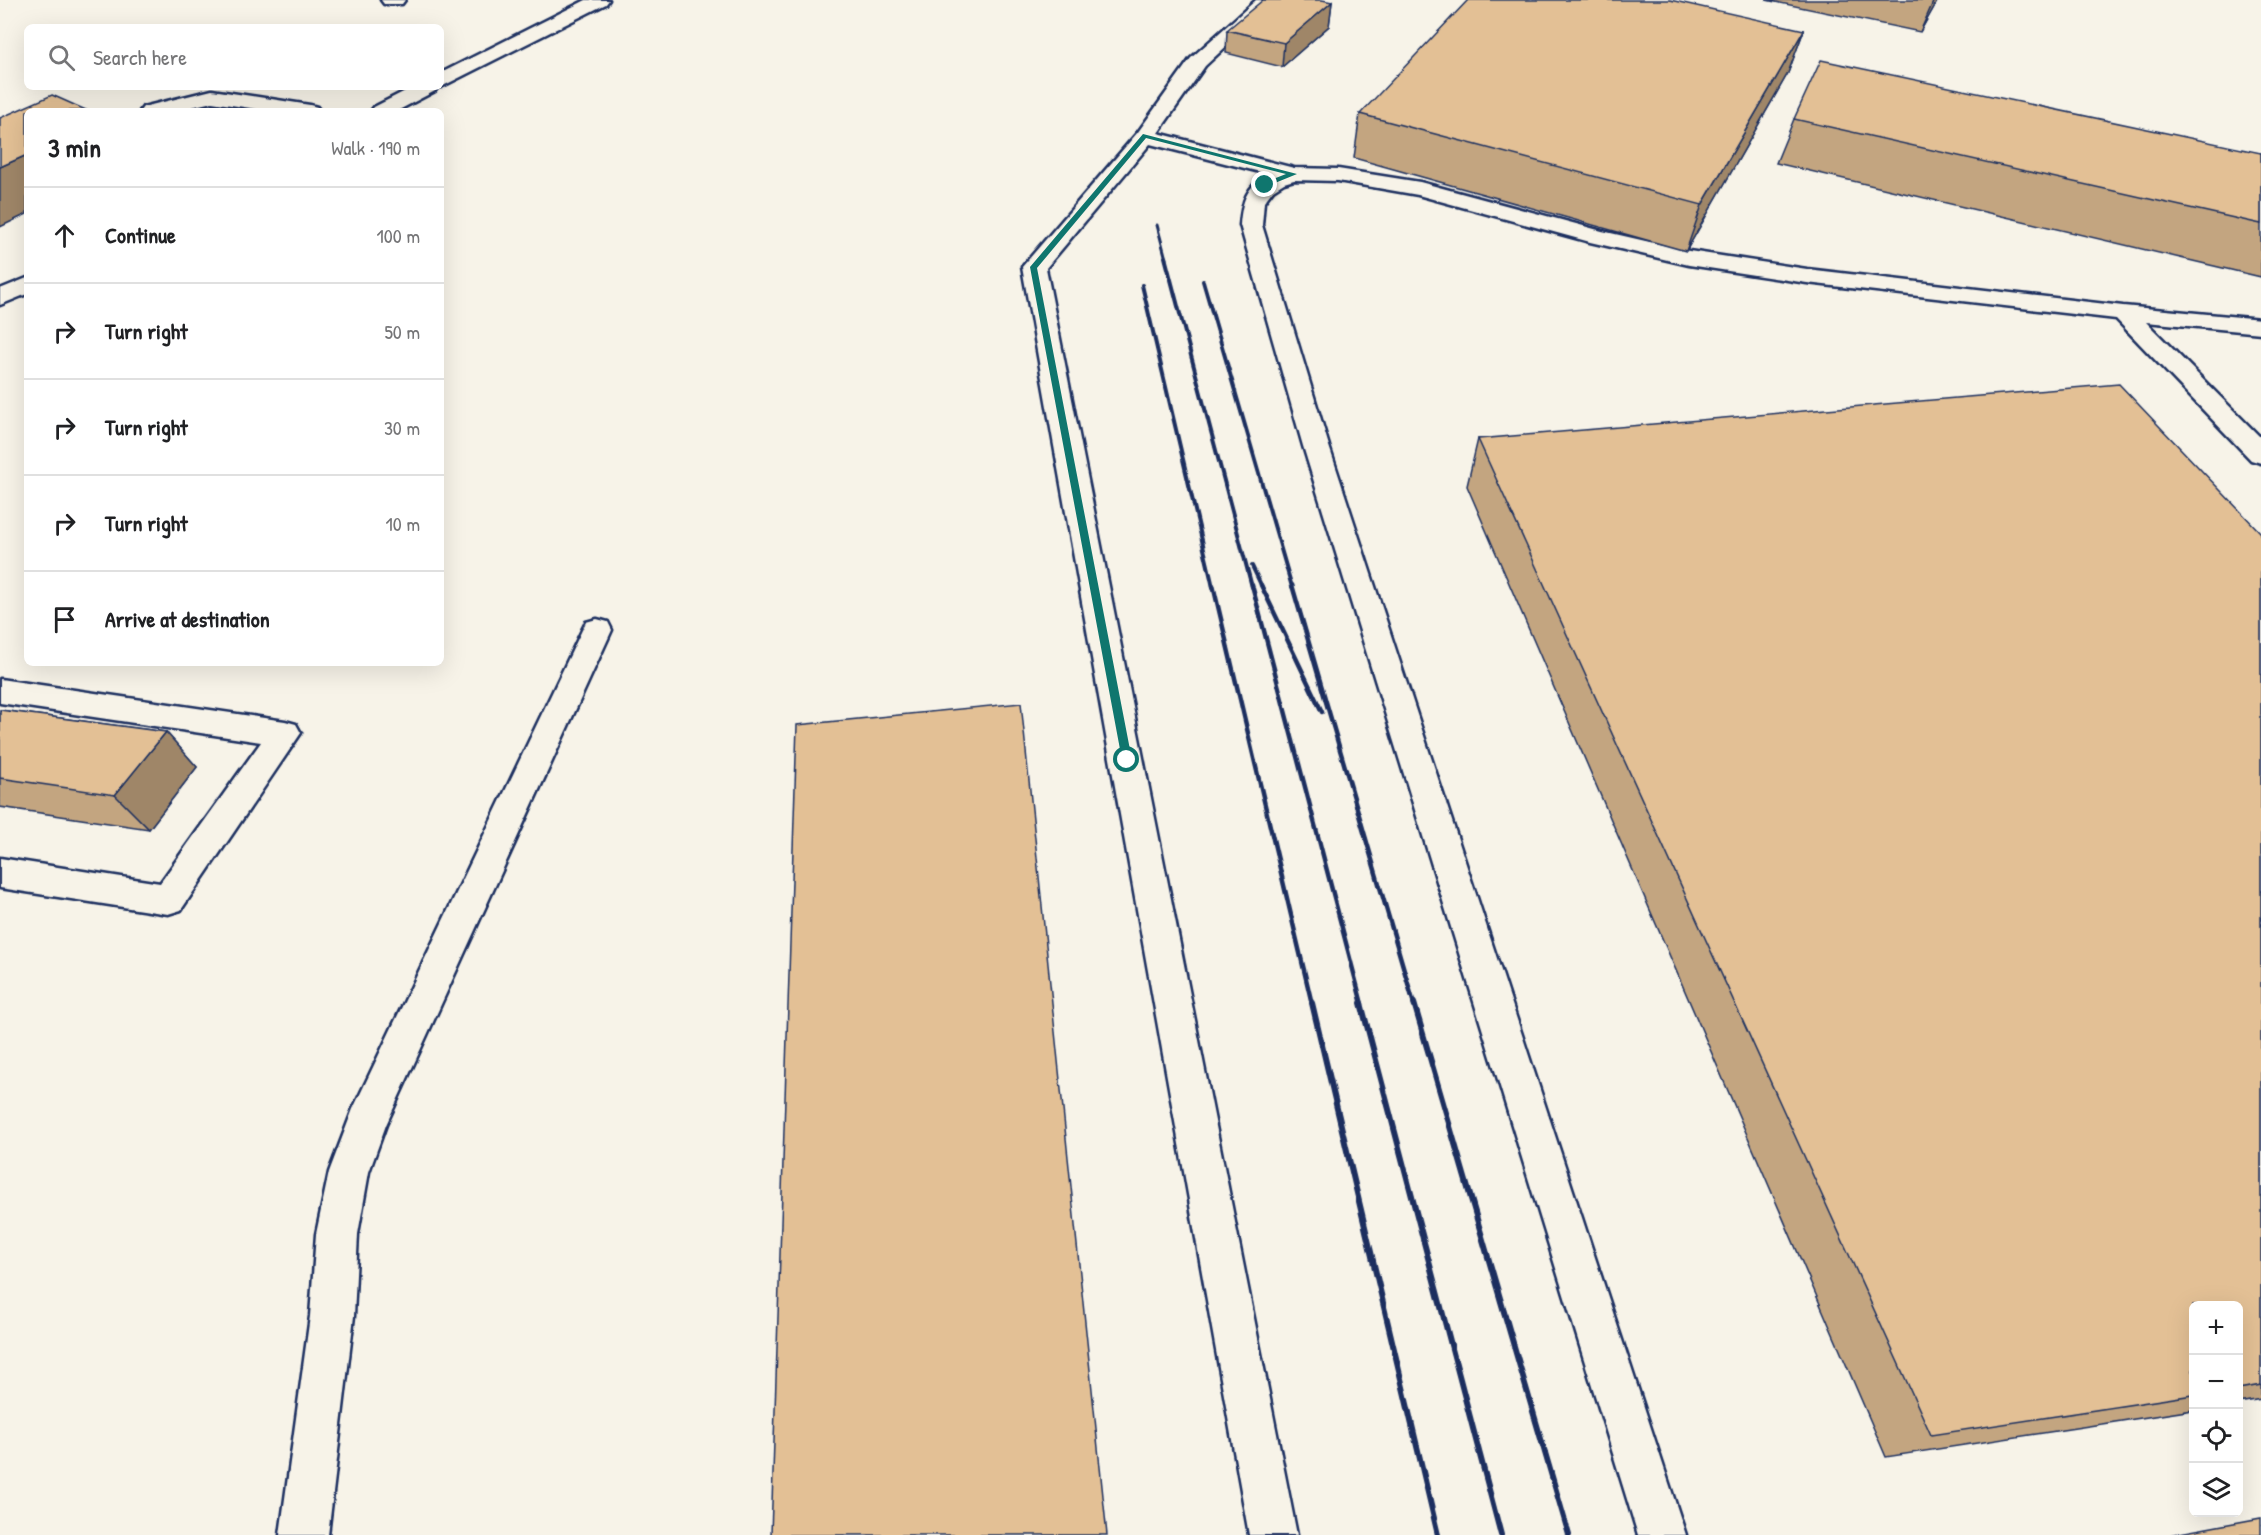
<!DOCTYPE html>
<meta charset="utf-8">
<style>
:root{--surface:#fff;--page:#f2f2f2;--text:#202124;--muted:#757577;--line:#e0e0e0}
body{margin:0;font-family:"Patrick Hand",sans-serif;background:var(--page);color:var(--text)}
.controls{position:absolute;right:18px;bottom:18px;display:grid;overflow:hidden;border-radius:9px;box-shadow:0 6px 24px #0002}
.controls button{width:54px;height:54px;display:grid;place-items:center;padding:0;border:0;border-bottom:2px solid var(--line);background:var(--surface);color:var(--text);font:30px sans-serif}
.stop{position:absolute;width:18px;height:18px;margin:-14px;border:4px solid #0f766e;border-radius:50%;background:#fff}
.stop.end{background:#0f766e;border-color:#fff;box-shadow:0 2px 6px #0008}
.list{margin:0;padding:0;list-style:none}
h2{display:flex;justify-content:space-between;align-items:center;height:78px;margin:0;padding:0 24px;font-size:26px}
h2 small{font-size:20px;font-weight:400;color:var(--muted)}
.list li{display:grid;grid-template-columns:39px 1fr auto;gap:18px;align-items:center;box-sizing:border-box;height:96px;padding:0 24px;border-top:2px solid var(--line)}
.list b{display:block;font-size:22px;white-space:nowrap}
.list em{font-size:20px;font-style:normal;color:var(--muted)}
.icon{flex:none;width:33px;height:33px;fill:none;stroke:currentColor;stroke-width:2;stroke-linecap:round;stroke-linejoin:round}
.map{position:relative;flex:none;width:2261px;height:1535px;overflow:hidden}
.search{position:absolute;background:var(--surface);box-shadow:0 6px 24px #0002;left:24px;top:24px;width:420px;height:66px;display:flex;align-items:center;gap:15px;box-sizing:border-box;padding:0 21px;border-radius:9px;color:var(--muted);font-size:22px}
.panel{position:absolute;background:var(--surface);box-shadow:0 6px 24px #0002;left:24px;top:108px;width:420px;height:558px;border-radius:9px}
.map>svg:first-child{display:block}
</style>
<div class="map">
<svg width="2261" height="1535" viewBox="0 0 2261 1535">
<rect width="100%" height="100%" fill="#f7f3e8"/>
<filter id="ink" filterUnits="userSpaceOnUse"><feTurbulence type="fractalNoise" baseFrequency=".0167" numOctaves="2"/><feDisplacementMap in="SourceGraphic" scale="12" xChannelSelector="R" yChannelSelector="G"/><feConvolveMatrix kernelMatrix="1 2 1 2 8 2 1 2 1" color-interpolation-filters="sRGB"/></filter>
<g filter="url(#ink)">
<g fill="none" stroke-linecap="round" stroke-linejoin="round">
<g stroke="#1b2f5e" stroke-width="5">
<g id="lane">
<polygon points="381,0 405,0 402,4 384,4"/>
<polygon points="586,0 609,0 606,4 441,87 441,73"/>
<path d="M 1256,0 L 1276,0 L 1205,66 L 1158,133 L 1294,168 L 1338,169 L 1420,182 L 1602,231 L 1689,251 L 1807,269 L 2123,306 L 2261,319 L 2261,333 L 2146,322 L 2261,438 L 2261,463 L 2251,460 L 2116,319 L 1807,283 L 1689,265 L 1590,242 L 1418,195 L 1338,181 L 1294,180 L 1284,183 L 1273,190 L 1264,202 L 1262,225 L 1329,446 L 1686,1535 L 1638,1535 L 1303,446 L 1240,225 C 1242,201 1246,187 1268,174 L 1150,144 L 1046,268 L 1297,1535 L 1249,1535 L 1022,267 L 1138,132 L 1191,58 Z"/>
<polygon points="413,87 438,87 435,91 397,111 371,111 374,107"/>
<polygon points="212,90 310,105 317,107 320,111 270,111 212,102 175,111 140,111 143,107"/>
<polygon points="27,278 27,294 0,305 0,289"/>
<polygon points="597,619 608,622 612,630 386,1125 369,1172 358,1234 354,1316 328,1535 280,1535 310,1316 316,1234 329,1172 353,1109 582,630 586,622"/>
<polygon points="0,679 285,721 296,724 301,733 181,910 168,914 0,888 0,858 160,883 261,742 0,703"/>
</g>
</g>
<use href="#lane" fill="#f7f3e8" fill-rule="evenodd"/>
<polyline stroke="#1b2f5e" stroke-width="3" points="1157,225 1166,259"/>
<g stroke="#1b2f5e" stroke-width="4">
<polyline points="1165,257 1252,587"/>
<polyline points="1203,281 1292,587"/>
<polyline points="1142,285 1213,587"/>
<polyline points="1252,566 1262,587"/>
</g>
<g stroke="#1b2f5e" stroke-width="4.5">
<polyline points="1213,585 1312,1004"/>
<polyline points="1252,585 1362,1004"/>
<polyline points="1261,585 1322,712"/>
<polyline points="1292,585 1414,1004"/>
</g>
<g stroke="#1b2f5e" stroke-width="6">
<polyline points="1312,1003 1438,1535"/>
<polyline points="1361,1003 1501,1535"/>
<polyline points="1414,1003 1569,1535"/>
</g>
</g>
<g fill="#c3a580" stroke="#1b2f5e" stroke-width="1.5">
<polygon points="1766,0 1938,0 1920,32"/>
<polygon points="1332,2 1329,26 1282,67 1226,53 1227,30"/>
<polygon points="1804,30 1788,73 1686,251 1354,158 1360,114"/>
<polygon points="1794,119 2261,153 2261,277 1776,163"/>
<polygon points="1478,439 2261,533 2261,1399 2238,1403 2238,1305 2193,1305 2193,1410 1886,1457 1467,486"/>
<polygon points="0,710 166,732 197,767 149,829 0,807"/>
</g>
<g fill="#9f8668" stroke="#1b2f5e" stroke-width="1.5">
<polygon points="1934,0 1938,0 1920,32"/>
<polygon points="1332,2 1329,26 1282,67 1284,43"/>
<polygon points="1804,30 1788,73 1686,251 1702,205"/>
<polygon points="27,155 27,214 0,227 0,167"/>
<polygon points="166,732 197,767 149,829 115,795"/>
</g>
<g fill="#e3c095" stroke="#1b2f5e" stroke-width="1.5">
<polygon points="1263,0 1322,0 1332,2 1284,43 1227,30"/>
<polygon points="1468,0 1670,0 1804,30 1702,205 1360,114"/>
<polygon points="1821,60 2261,153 2261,224 1794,119"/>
<polygon points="52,95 88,111 27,111 27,155 0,167 0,118"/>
<polygon points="2119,384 2261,533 2261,1385 2238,1389 2238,1305 2193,1305 2193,1395 1931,1435 1478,439"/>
<polygon points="1021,703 1107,1535 771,1535 797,725"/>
<polygon points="0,710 166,732 115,795 0,778"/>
<polygon points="2261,1518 2261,1535 2169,1535"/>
</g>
</g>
<polygon fill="#0f766e" points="1143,134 1297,174 1265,187 1263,183 1286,174 1146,138 1037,268 1132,760 1127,764 1122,760 1030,267"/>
</svg>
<div class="controls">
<button>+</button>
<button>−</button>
<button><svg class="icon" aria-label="locate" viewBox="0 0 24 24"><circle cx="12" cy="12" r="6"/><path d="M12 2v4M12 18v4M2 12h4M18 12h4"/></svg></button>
<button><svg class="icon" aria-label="layers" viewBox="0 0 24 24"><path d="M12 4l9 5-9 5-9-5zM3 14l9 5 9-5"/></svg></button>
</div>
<div class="stop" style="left:1127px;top:760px"></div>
<div class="stop end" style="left:1265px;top:185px"></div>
<div class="search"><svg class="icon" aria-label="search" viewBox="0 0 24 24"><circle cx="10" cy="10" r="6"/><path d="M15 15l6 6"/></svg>Search here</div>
<section class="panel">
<h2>3 min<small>Walk · 190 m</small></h2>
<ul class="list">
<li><svg class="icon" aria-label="ahead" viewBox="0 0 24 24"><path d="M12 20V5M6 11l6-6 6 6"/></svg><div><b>Continue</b></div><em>100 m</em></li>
<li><svg class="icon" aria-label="right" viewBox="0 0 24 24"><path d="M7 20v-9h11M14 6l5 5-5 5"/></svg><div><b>Turn right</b></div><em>50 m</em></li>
<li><svg class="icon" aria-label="right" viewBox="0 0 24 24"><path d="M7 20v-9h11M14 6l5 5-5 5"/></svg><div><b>Turn right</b></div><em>30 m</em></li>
<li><svg class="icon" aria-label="right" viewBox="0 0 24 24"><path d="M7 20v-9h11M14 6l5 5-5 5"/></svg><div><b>Turn right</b></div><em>10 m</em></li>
<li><svg class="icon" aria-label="arrive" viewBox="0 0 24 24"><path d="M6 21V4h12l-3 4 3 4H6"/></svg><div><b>Arrive at destination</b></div></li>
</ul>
</section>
</div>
